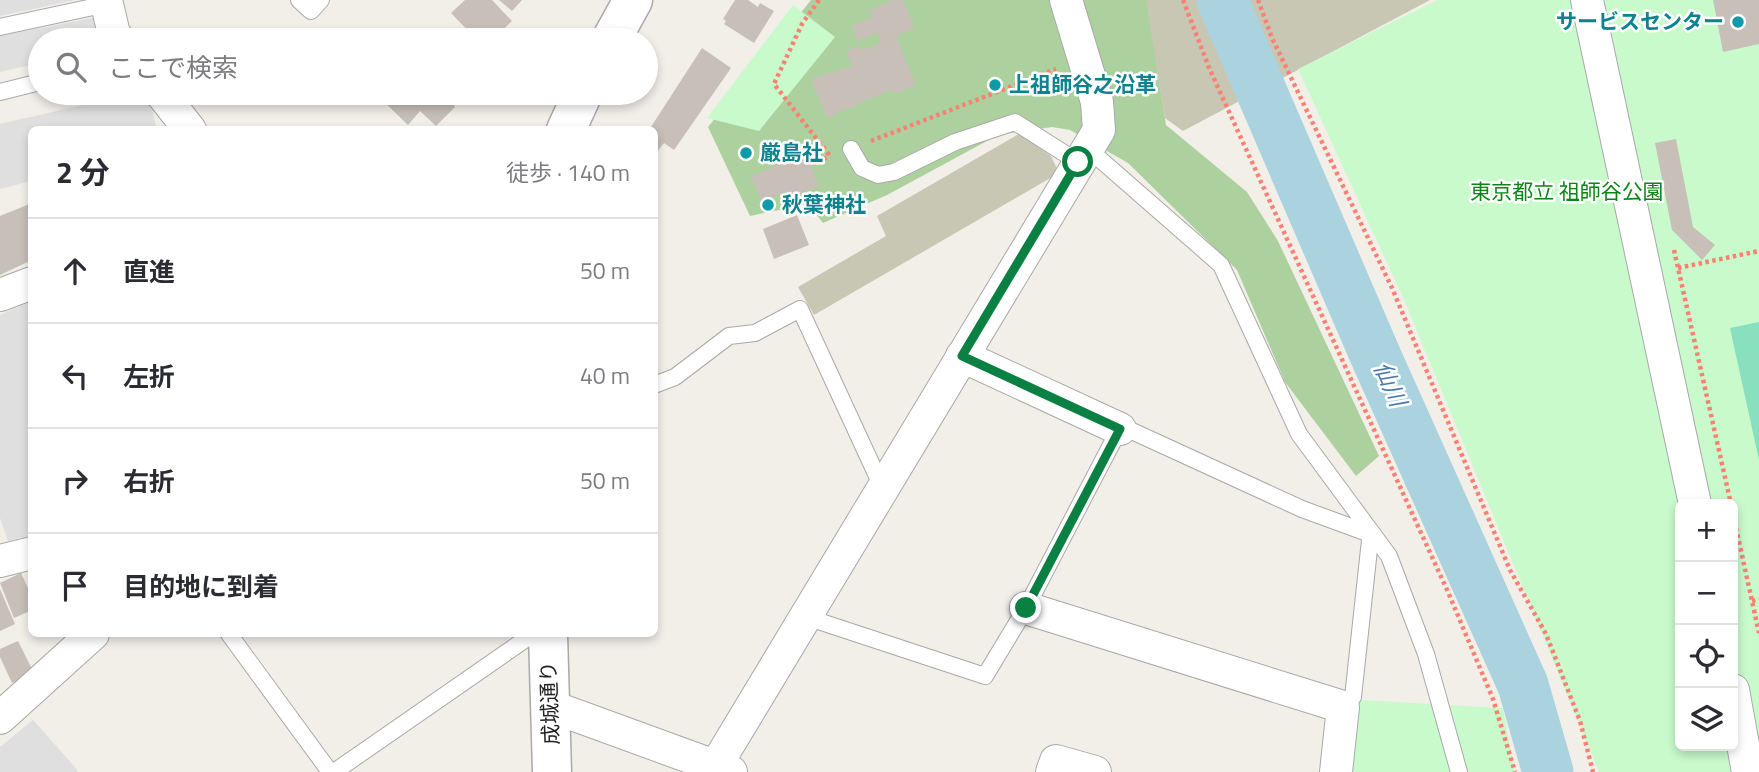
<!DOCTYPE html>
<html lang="ja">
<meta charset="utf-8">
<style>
:root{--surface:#fff;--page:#f2f2f3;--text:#2b2b33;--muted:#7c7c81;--line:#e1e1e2}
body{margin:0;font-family:"Titillium Web","Noto Sans JP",sans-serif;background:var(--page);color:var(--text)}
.controls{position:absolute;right:21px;bottom:21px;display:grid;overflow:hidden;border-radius:10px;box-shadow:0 4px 10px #0003}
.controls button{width:63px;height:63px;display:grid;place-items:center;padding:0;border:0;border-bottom:2px solid var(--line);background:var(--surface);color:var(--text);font:35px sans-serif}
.stop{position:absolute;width:21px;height:21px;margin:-16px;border:5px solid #0b8043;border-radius:50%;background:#fff}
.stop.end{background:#0b8043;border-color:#fff;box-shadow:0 2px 7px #0008}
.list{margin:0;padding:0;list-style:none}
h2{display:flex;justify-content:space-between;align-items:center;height:91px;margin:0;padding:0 28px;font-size:30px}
h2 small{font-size:23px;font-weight:400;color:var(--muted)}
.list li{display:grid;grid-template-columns:46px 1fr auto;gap:21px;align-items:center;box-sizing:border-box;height:105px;padding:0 28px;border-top:2px solid var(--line)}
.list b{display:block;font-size:26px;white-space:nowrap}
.list em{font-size:23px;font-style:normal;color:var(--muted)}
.icon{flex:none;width:38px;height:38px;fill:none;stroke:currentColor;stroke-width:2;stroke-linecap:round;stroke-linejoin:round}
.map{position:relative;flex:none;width:1759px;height:772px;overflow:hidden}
.search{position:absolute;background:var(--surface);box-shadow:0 4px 10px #0003;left:28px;top:28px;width:630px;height:77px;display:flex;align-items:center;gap:18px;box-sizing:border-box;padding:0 24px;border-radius:38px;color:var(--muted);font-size:26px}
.panel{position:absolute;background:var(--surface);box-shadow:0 4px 10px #0003;left:28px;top:126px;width:630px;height:511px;border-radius:10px}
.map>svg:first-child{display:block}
</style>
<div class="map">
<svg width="1759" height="772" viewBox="0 0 1759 772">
<rect width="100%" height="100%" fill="#f2efe9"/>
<g fill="#e0dfdf">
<polygon points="0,0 75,0 0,16"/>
<polygon points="102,16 107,40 40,40 40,63 0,72 0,36"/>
<polygon points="135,93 148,93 157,129 32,130 31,181 0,189 0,124"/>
<polygon points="30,302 31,535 8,541 0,518 0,315"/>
<polygon points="33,720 75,767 78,772 0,772 0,747"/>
</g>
<g fill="#c7c7b4">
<polygon points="1145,0 1430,0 1183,131 1165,118"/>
<polygon points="1019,134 1051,156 1059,173 814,315 798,287 886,236 877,216"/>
</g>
<polygon fill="#add19e" points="811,0 1146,0 1166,125 1247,192 1278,241 1379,456 1356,476 1285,382 1237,270 1128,163 1070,130 1052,127 998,135 887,195 823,223 808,204 750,216 708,127"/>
<g fill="#c8facc" fill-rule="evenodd">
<path d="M 1437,0 L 1759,0 L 1759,772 L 1599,772 L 1405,302 L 1298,69 ZM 1680,504 L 1733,504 L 1733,746 L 1680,746 Z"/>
<polygon points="793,5 835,37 759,131 707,118"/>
<polygon points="1360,700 1503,708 1515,772 1352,772"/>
</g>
<polygon fill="#88e0be" points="1759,322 1759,460 1730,328"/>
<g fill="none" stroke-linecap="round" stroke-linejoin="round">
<polyline stroke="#aad3df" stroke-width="51" points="1222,0 1376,357 1523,685 1548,772"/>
</g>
<g fill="#c7bfb8">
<polygon points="465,0 492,0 512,21 492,40 477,40 451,13"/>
<polygon points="499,0 522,0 512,11"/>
<polygon points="735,0 748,0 758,7 760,3 774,11 754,43 724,24 726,21 723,19"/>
<polygon points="893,0 903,0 914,28 896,36 916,85 893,94 892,89 827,118 811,79 852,66 846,51 860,46 862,50 881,43 877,33 858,41 851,26 872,17 869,10"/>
<polygon points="1713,0 1759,0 1759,44 1723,52"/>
<polygon points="702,48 731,68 674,150 664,143 656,153 654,130 649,130"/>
<polygon points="381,93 460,93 462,95 454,105 455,107 436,126 420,111 408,125 378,96"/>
<polygon points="1676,139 1693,227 1715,245 1702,260 1672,230 1655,143"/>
<polygon points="802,145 819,186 787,199 785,192 761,201 751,176 774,167 770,158"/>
<polygon points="32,203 32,260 0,275 0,216"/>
<polygon points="797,215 809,245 774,259 763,229"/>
<polygon points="21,573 32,597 32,610 14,618 0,583"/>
<polygon points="0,589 15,624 0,631"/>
<polygon points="18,641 32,669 25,673 27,676 12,683 0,657 0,649"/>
</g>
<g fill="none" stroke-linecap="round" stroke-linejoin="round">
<g stroke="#a9a9a9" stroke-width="18">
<g id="service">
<polyline points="299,0 311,11 321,0"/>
<polyline points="0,27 107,4"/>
<polyline points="0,92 40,82"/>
<polyline points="1086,147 1221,265 1299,434 1389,556 1426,654 1459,772"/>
<polyline points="851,149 862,168 878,175 894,172 955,142 1015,122 1078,162"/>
<polyline points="654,385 675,377 729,336 755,333 800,309 883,489"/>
<polyline points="806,617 985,676 1026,608 1121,426 1302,509 1373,535 1370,540 1353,697 1343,707"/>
<polyline points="229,634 330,772"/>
<polyline points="334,772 533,634"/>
</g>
</g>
<g stroke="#a9a9a9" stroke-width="34">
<g id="minor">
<polyline points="106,0 114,34 119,40"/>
<polyline points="1587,0 1695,504"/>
<polyline points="161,93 190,130"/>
<polyline points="0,295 32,283"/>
<polyline points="962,356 1120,429"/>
<polyline points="0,561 32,553"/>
<polyline points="1026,608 1343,707 1336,772"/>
<polyline points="1733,690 1748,772"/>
<polyline points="550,706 731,772"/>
<polyline points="0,718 93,634"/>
<polyline points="715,767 1099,130 1097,102 1066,0"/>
<polyline points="1052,772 1056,761 1095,772"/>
</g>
</g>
<g stroke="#a9a9a9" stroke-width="41">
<g id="tertiary">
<polyline points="611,40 633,0"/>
<polyline points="566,130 583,93"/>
<polyline points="548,634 552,772"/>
</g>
</g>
<g stroke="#fa8072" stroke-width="4.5" stroke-dasharray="3.5 3.5" stroke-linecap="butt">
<polyline points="819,0 802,24 774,84 830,156"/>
<polyline points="1183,0 1210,70 1448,592 1493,699 1515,772"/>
<polyline points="1258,0 1272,38 1392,288 1510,570 1546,634 1580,721 1593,772"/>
<polyline points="871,141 1056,69"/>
<polyline points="817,162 830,156"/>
<polyline points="1674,250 1731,504"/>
<polyline points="1678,268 1759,251"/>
<polyline points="1733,514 1759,633"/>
<polyline points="1752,601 1759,599"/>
</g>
<use href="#service" stroke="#fff" stroke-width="16"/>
<use href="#minor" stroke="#fff" stroke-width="32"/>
<use href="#tertiary" stroke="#fff" stroke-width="38"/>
</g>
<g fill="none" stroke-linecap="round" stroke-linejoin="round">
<polyline stroke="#0b8043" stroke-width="9" points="1026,608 1120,429 962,356 1078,162"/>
</g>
<g fill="#0f9aa8" stroke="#fff" stroke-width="2.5">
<circle cx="1738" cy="22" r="7"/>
<circle cx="995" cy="85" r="7"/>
<circle cx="746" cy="153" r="7"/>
<circle cx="768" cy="205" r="7"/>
</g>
<g text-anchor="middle" stroke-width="5" stroke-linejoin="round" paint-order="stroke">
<g font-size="21" font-weight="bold" fill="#0d838f" stroke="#fff" text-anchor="start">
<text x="1724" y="29" text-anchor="end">サービスセンター</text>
<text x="1009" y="92">上祖師谷之沿革</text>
<text x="760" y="160">厳島社</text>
<text x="782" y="212">秋葉神社</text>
</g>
<g font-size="21" fill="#0c8416" stroke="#fff">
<text x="1567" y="199">東京都立 祖師谷公園</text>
</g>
<g font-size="21" fill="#222" stroke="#fff">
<text transform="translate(550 703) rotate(-92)" y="7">成城通り</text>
</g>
<g font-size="23" font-style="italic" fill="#4a7aab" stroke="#fff">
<text transform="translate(1390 384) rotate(66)" y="8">仙川</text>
</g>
</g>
</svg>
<div class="controls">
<button>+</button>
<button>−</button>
<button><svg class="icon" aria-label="locate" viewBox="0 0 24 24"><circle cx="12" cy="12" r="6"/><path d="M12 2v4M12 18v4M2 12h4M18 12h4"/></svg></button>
<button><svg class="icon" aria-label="layers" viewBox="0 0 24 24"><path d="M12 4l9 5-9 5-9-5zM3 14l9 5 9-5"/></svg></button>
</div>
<div class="stop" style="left:1078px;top:162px"></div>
<div class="stop end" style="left:1026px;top:608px"></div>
<div class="search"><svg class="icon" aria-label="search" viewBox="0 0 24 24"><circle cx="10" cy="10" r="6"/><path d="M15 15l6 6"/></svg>ここで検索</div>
<section class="panel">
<h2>2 分<small>徒歩 · 140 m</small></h2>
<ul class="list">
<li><svg class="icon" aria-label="ahead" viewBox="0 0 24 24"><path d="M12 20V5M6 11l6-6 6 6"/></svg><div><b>直進</b></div><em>50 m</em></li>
<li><svg class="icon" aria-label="left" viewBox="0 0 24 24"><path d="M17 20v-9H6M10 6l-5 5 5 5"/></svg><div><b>左折</b></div><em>40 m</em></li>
<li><svg class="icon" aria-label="right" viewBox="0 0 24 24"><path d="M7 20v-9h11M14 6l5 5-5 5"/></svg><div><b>右折</b></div><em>50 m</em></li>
<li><svg class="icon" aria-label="arrive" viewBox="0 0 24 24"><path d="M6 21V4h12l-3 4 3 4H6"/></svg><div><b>目的地に到着</b></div></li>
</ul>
</section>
</div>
